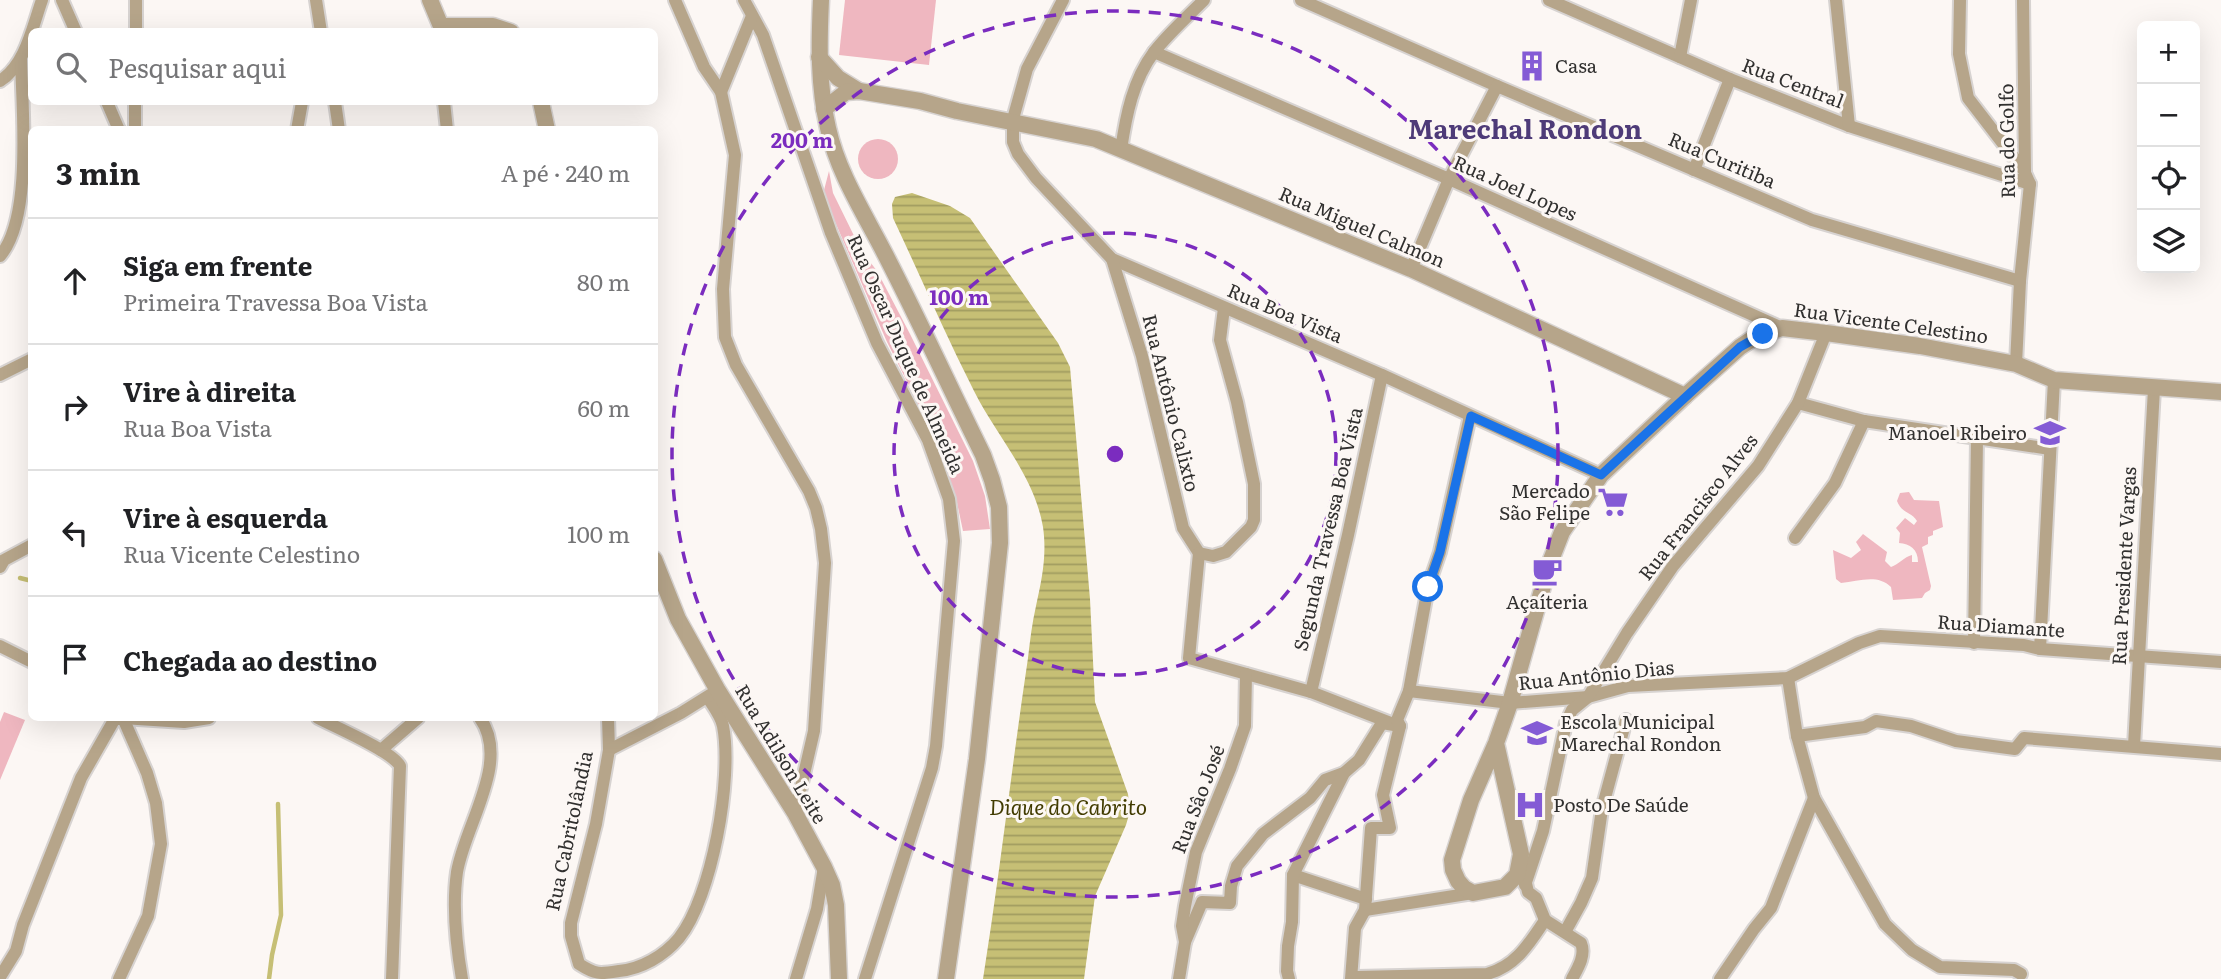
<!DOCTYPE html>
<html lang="pt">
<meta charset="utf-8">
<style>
:root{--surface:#fff;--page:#f2f2f2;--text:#202124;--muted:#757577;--line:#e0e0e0}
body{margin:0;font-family:Literata,serif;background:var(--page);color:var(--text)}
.controls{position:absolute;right:21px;top:21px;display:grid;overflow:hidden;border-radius:10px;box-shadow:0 7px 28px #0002}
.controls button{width:63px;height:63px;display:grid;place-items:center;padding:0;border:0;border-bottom:2px solid var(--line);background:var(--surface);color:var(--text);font:35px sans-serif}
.stop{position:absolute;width:21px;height:21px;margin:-16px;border:5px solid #1a73e8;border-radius:50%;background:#fff}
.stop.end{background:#1a73e8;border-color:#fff;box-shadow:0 2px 7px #0008}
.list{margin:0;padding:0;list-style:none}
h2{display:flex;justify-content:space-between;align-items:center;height:91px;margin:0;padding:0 28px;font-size:30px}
h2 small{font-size:23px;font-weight:400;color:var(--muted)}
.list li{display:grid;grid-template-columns:46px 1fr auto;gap:21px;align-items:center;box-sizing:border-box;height:126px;padding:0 28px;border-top:2px solid var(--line)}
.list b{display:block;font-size:26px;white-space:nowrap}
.list p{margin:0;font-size:23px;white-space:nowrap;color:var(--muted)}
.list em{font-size:23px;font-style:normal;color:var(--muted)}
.icon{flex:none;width:38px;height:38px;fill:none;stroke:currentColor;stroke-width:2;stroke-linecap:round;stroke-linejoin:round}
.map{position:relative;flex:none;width:2221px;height:979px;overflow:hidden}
.search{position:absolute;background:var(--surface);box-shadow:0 7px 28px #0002;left:28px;top:28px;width:630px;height:77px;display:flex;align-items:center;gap:18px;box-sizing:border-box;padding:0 24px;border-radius:10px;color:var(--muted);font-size:26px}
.panel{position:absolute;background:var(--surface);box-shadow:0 7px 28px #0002;left:28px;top:126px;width:630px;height:595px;border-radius:10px}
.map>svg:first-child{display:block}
</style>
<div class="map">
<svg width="2221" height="979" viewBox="0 0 2221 979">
<defs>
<pattern id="water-rules" width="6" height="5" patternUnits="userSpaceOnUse" patternTransform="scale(1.75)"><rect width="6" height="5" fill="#c6bf75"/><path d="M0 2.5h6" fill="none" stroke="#a19c60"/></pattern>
</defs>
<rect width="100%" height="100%" fill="#fcf7f4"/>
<g fill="#efb7c0">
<polygon points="845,0 936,0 929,65 839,55"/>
<circle cx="878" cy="159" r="20"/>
<polygon points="829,171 833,193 861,250 877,271 910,334 973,461 985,496 990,529 963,531 956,498 934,435 887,342 823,194"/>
<path d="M 1909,492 L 1914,500 L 1939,501 L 1943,527 L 1933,531 L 1933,535 L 1928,537 L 1928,544 L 1922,547 L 1931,586 L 1930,590 L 1925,593 L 1922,598 L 1893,600 L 1891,587 C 1878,574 1859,581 1841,583 L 1836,579 L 1833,550 L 1851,558 L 1861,550 L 1856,542 L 1863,534 L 1887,552 L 1885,561 L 1891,567 C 1899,564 1904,557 1912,555 L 1912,562 L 1918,562 C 1918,549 1910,544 1899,543 L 1900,533 L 1896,528 L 1905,518 L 1914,525 L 1917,521 C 1911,511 1902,514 1897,501 L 1900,493 Z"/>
<polygon points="4,712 25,720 0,780 0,722"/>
</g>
<path fill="url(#water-rules)" d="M 912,193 L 950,206 L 970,218 L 1058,343 L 1070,367 L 1090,599 L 1095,702 L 1128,794 L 1130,811 L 1126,825 L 1095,896 L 1084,979 L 983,979 C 1000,872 1012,765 1028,658 C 1030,641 1032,623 1036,606 C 1042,579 1047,555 1043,527 C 1034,475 997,437 974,391 C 945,334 920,275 893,218 L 892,204 L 895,197 Z"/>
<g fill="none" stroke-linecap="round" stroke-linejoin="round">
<g stroke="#c6bf75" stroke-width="4.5">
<polyline points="20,578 32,581"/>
<polyline points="269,979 272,955 281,915 278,804"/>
</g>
<g stroke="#d7d3d1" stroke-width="16">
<g id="minor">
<polyline points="62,0 76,32"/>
<polyline points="316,0 321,32"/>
<polyline points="675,0 704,67 721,92 735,155 723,289 725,337 736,365 809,491 816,508 821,529 825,563 814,731 795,813"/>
<polyline points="744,0 763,35 831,233 877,343 928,440 949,499 954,541 936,746 932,768 865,979"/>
<polyline points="1063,0 1027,69 1013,119 1013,142 1018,154 1036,178 1112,259 1382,375 1601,475"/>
<polyline points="1301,0 1497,86 1812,220 2020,281"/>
<polyline points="1549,0 1730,79 1849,126 2030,184"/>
<polyline points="1836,0 1849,126"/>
<polyline points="1960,0 1959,54 1968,98 2025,172"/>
<polyline points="136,32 136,0"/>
<polyline points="1154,52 1449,179 1782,328"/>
<polyline points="1680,57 1691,0"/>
<path d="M 0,81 C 26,64 32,28 42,0"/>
<polyline points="721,92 752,16"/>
<polyline points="107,102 119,130"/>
<polyline points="335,102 339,130"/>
<polyline points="444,102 447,130"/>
<polyline points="135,130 135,102"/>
<polyline points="297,130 302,102"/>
<path d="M 1121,150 C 1126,115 1133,80 1154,52 C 1169,33 1187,17 1204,0"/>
<polyline points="1694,170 1730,79"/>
<path d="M 0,256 C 33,218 22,108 21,59"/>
<polyline points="1112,259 1142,356 1183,528 1199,553"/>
<polyline points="1411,269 1449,179 1497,86"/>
<polyline points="2016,364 2020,281 2030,184 2025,173 2023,0"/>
<polyline points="0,375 32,359"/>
<polyline points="1798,403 1864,421 2050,449"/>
<polyline points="1795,538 1835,483 1864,421"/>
<polyline points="1199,553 1189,658 1311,692 1391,723"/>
<polyline points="1199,553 1213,556 1226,552 1251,527 1254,520 1254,484 1237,402 1220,340 1224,308"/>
<polyline points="0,567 4,560 32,545"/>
<polyline points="1974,643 1977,439"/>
<polyline points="0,646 32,662"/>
<polyline points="2040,649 2054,380"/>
<polyline points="1788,678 1797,736 1814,798 1885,924 1912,950 1940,967 2014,970 2021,974"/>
<polyline points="1409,691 1510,703 1588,697 1628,686 1788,678 1859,643 1880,636 2024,645 2040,649 2221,662"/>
<polyline points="1311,692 1348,535 1382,375"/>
<path d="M 318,718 C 335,727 392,751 400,766 L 392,979"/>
<path d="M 608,718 L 609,750 L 596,824 L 571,923 L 571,936 L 579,964 C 596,975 600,974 619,971 C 641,969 664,956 679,938 C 712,897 733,778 723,726 C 721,716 713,706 708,698"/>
<polyline points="119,719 123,718 184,722 209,718"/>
<polyline points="1797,736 1865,727 1876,721 1911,726 1956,741 2015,749 2024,738 2221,754"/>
<polyline points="2134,746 2154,389"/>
<polyline points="381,750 418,718"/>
<polyline points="609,750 681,713 713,693"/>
<polyline points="1293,875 1366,899"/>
<path d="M 1525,879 L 1528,892 L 1536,898 L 1545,920 L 1581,943 C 1586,955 1578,968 1572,979"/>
<polyline points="1525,885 1543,831 1566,723 1572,710 1588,697 1627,633 1673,566 1758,466 1798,403 1826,333"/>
<polyline points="1365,910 1473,893"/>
<polyline points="1565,932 1581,903 1592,878 1602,809 1626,720"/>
<polyline points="1185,942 1202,902 1230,903 1231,886 1237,866 1263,834 1310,798 1325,780 1344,773 1359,760 1382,723 1400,726"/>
<polyline points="0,977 16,951 23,925 81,778 113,722"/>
<polyline points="119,979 148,916 161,844 156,803 147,773 123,718"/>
<path d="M 462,979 C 456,944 452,907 457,872 C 465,824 511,762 480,718"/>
<polyline points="796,979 817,909 824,867"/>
<polyline points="1179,979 1185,942 1182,926 1185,906 1196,852 1230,769 1245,726 1246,674"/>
<polyline points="1289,979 1287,971 1288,946 1292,922 1293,875 1344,773"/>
<polyline points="1351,979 1355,928 1365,910 1371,828 1390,828 1383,795 1400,726 1397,720 1409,691 1428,587 1440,552 1470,416"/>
<path d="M 1357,979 L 1357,977 L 1487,974 C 1516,966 1529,944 1545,920"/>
<polyline points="1720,979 1754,929 1771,908 1814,798"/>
</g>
</g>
<g stroke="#d7d3d1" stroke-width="19">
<g id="tertiary">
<polyline points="430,0 440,24 443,26 493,26 511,32"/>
<path d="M 821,0 C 819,43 818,85 828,128 C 838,173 864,213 885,254 C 919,320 950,388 983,455 L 992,480 L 999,507 L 1000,543 L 977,759 L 946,979"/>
<polyline points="819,57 838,78 859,91"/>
<polyline points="541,102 547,130"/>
<polyline points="824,109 846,92 859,91 920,101 957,111 1096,139 1411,269 1685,396"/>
<polyline points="654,559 678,619 717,689 795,813 824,867 832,885 836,905 839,979"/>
<polyline points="1496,743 1521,854 1517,875 1505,887 1473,893 1464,888 1458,881 1453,870 1452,860 1471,800 1496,743 1510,703 1549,565 1562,532 1601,475 1685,396 1740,347 1755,337 1782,328 1826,333 1920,346 2016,364 2054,380 2221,392"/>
</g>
</g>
<use href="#minor" stroke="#b6a58a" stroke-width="12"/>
<use href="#tertiary" stroke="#b6a58a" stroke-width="16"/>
</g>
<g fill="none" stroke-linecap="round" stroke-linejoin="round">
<polyline stroke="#1a73e8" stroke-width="9" points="1428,587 1440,552 1471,416 1601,475 1740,347 1763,334"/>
</g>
<g fill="none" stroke="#7b2cbf" stroke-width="3.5" stroke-dasharray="12 9">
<circle cx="1115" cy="454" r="221"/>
<circle cx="1115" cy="454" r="443"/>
</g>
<defs>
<g id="building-bare" transform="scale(2.415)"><path d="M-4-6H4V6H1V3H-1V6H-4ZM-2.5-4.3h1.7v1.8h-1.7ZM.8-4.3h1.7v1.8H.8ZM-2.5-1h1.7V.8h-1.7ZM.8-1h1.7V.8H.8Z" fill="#845bd5" stroke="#fcf7f4" stroke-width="2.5" paint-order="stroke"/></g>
<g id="school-bare" transform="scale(2.415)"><path d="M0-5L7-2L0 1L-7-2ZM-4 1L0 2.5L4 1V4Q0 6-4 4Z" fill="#845bd5" stroke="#fcf7f4" stroke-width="2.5" paint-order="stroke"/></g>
<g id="supermarket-bare" transform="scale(2.415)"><path d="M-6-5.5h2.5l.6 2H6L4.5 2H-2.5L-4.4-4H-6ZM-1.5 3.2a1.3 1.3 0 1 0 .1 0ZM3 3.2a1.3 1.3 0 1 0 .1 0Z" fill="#845bd5" stroke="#fcf7f4" stroke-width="2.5" paint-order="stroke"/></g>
<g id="cafe-bare" transform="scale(2.415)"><path d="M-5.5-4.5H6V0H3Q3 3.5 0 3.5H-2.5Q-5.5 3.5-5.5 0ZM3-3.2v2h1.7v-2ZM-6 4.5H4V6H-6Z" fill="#845bd5" stroke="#fcf7f4" stroke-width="2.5" paint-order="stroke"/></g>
<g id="hospital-bare" transform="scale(2.415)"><path d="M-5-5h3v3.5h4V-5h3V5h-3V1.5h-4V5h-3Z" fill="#845bd5" stroke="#fcf7f4" stroke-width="2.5" paint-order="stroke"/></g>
</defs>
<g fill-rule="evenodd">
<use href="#building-bare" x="1532" y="66"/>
<use href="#school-bare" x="2050" y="433"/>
<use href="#supermarket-bare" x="1613" y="502"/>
<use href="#cafe-bare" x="1547" y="571"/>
<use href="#school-bare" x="1537" y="733"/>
<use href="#hospital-bare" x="1530" y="805"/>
</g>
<g text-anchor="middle" stroke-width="6" stroke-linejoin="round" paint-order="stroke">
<g font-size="19" fill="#31302f" stroke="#fcf7f4" text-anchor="start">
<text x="1555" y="73">Casa</text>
<text x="2027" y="440" text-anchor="end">Manoel Ribeiro</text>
<text x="1590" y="498" text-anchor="end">Mercado<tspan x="1590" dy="22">São Felipe</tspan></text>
<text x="1547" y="609" text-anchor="middle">Açaíteria</text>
<text x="1560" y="729">Escola Municipal<tspan x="1560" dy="22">Marechal Rondon</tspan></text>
<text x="1553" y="812">Posto De Saúde</text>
</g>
<g font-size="19" fill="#31302f" stroke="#fcf7f4">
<text transform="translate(1793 83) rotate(21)" y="7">Rua Central</text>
<text transform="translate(2007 141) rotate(-91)" y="7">Rua do Golfo</text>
<text transform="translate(1722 160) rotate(23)" y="7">Rua Curitiba</text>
<text transform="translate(1515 188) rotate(24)" y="7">Rua Joel Lopes</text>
<text transform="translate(1362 227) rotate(23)" y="7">Rua Miguel Calmon</text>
<text transform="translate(1285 313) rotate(23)" y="7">Rua Boa Vista</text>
<text transform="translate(1891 323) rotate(8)" y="7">Rua Vicente Celestino</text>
<text transform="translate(906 354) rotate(66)" y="7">Rua Oscar Duque de Almeida</text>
<text transform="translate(1171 403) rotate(76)" y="7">Rua Antônio Calixto</text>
<text transform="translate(1698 507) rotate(-52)" y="7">Rua Francisco Alves</text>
<text transform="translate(1328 529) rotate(-77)" y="7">Segunda Travessa Boa Vista</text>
<text transform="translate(2124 566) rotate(-87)" y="7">Rua Presidente Vargas</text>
<text transform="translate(2001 626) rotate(4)" y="7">Rua Diamante</text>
<text transform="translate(1596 675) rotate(-6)" y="7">Rua Antônio Dias</text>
<text transform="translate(781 754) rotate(59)" y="7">Rua Adilson Leite</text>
<text transform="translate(1198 799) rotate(-69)" y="7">Rua Sâo José</text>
<text transform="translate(569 831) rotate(-78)" y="7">Rua Cabritolândia</text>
</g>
<g font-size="21" font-style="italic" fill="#413b00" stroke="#fcf7f4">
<text x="1068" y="815">Dique do Cabrito</text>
</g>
<g font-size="26" font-weight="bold" fill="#4e3b78" stroke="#fcf7f4">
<text x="1525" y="139">Marechal Rondon</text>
</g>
</g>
<circle cx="1115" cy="454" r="10" fill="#7b2cbf" stroke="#fcf7f4" stroke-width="3.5"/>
<g font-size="21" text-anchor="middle" font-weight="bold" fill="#7b2cbf" stroke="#fcf7f4" stroke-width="6" stroke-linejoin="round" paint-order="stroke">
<text x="802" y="148">200 m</text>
<text x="959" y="305">100 m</text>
</g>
</svg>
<div class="controls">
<button>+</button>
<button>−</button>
<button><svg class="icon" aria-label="locate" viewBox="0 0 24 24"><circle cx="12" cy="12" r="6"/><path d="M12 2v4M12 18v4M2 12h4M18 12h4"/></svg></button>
<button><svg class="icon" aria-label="layers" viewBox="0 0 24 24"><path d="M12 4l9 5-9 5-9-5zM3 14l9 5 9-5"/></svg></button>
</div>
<div class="stop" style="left:1428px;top:587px"></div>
<div class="stop end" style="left:1763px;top:334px"></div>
<div class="search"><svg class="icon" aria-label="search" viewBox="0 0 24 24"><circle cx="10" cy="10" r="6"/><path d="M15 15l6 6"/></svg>Pesquisar aqui</div>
<section class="panel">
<h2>3 min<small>A pé · 240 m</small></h2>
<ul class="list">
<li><svg class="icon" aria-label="ahead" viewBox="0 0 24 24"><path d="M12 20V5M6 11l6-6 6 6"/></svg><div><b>Siga em frente</b><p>Primeira Travessa Boa Vista</p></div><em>80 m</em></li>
<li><svg class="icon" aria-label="right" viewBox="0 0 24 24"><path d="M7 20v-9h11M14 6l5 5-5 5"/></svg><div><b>Vire à direita</b><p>Rua Boa Vista</p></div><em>60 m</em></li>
<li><svg class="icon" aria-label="left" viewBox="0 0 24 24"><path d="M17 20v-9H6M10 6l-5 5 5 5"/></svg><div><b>Vire à esquerda</b><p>Rua Vicente Celestino</p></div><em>100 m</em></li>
<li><svg class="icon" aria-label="arrive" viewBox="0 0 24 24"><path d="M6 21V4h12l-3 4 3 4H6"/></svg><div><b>Chegada ao destino</b></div></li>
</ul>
</section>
</div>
